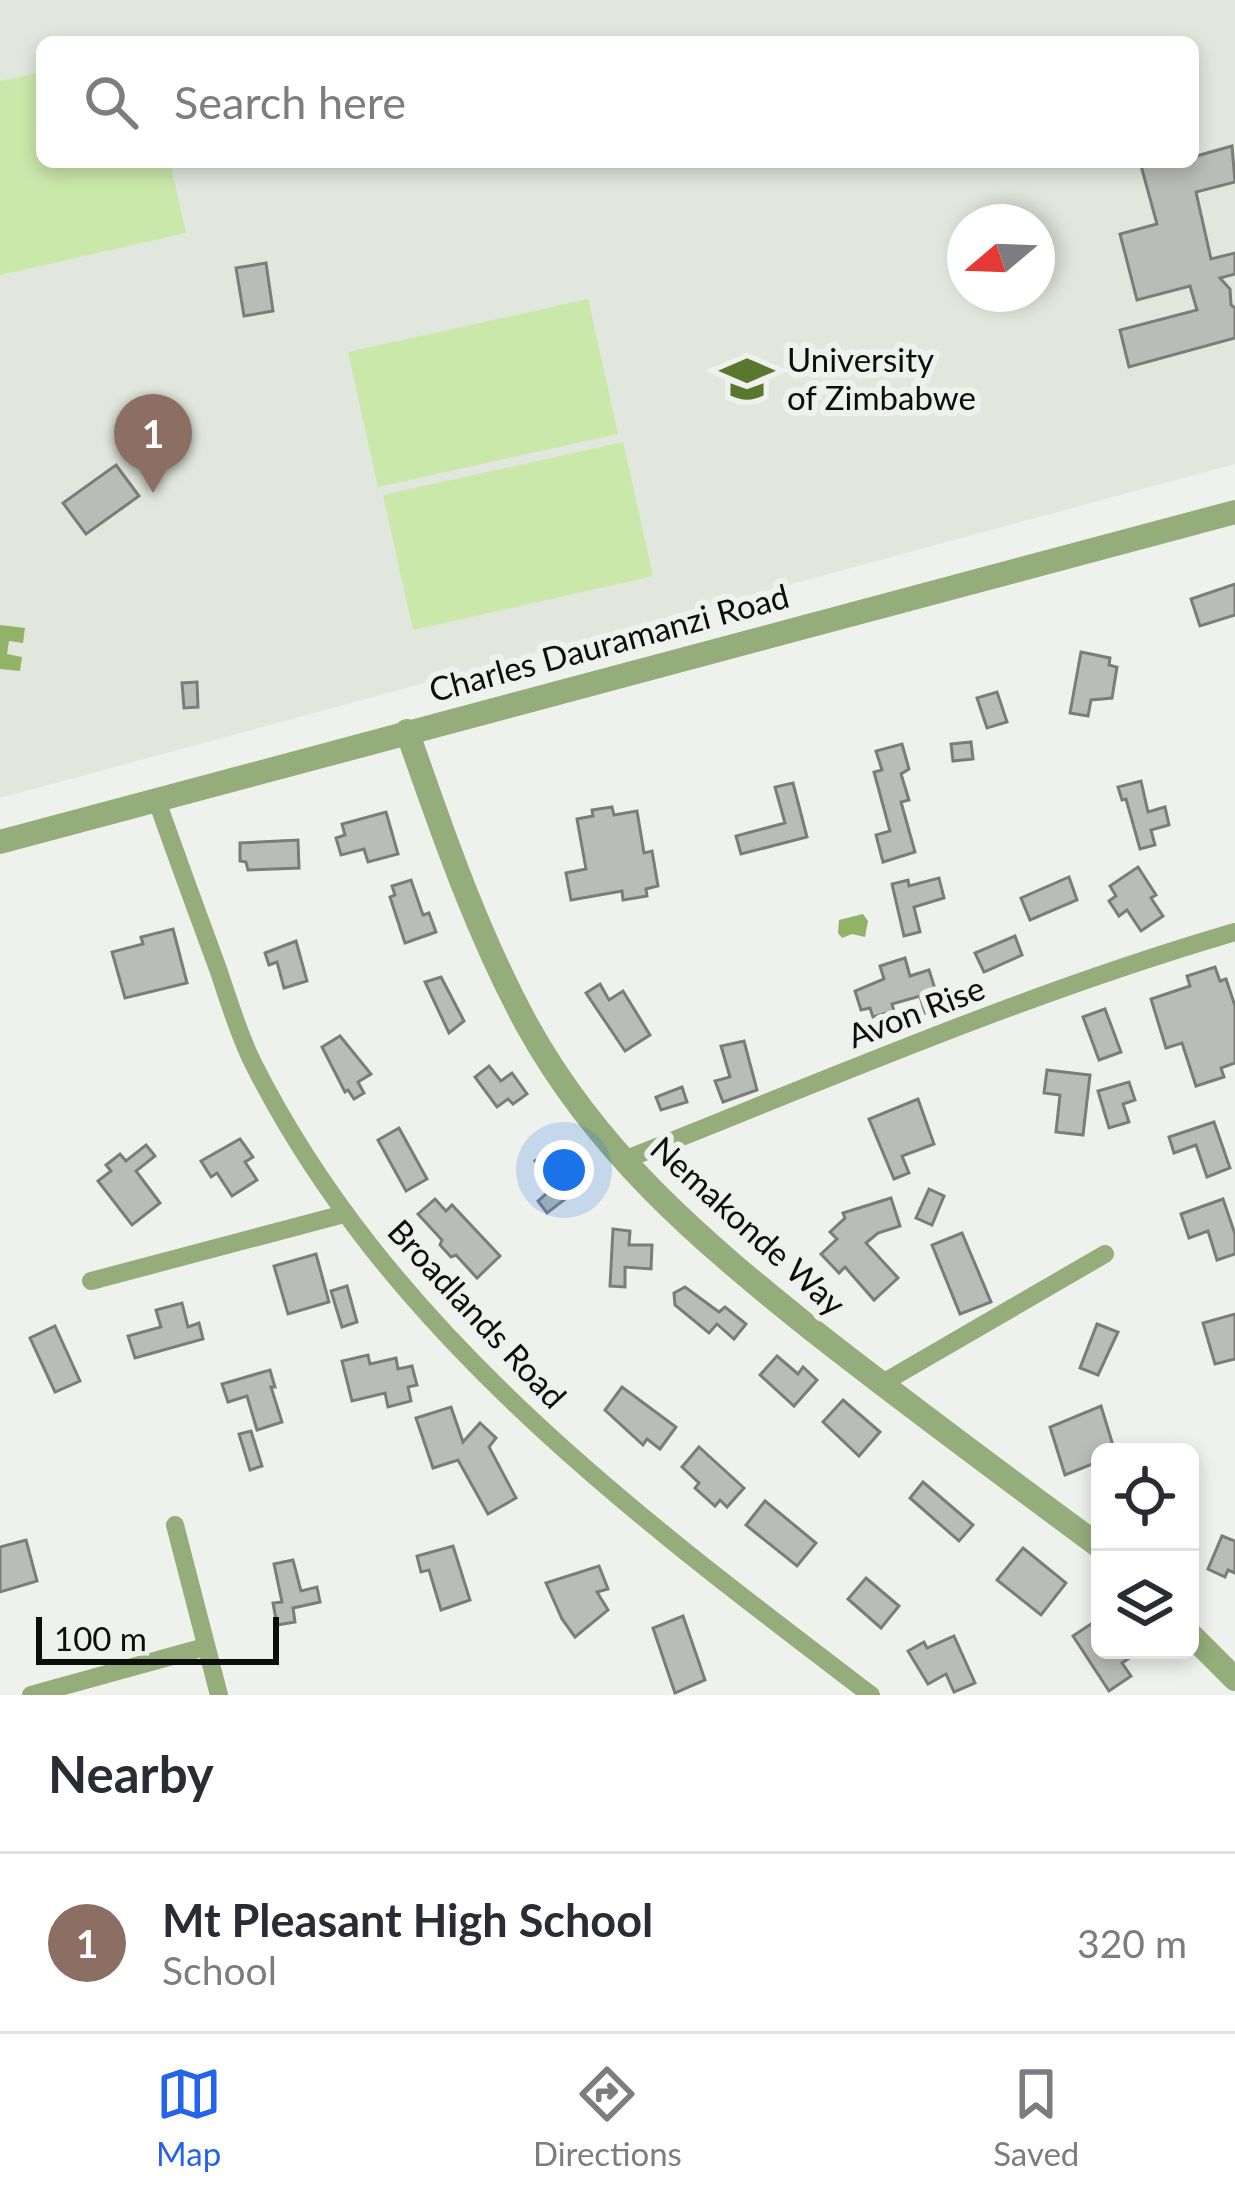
<!DOCTYPE html>
<style>
:root{--surface:#fff;--page:#f7f7f7;--text:#2b2b33;--muted:#7c7c81;--line:#e1e1e2;--accent:#2563eb}
body{margin:0;font-family:Lato,sans-serif;background:var(--page);color:var(--text)}
.controls{position:absolute;right:36px;bottom:36px;display:grid;overflow:hidden;border-radius:18px;box-shadow:0 6px 18px #0003}
.controls button{width:108px;height:108px;display:grid;place-items:center;padding:0;border:0;border-bottom:3px solid var(--line);background:var(--surface);color:var(--text);font:60px sans-serif}
.compass{position:absolute;left:947px;top:204px;width:108px;height:108px;border-radius:50%;background:var(--surface);box-shadow:0 6px 18px #0003;rotate:251deg}
.scale{position:absolute;left:36px;bottom:30px;width:243px;box-sizing:border-box;padding-left:12px;border:6px solid #0d0d0c;border-top:0;font-size:33px;line-height:42px;white-space:nowrap;color:#0d0d0c;-webkit-text-stroke:9px #eff1ed;paint-order:stroke}
.you{position:absolute;left:564px;top:1170px;width:42px;height:42px;margin:-30px;border:9px solid #fff;border-radius:50%;background:#1a73e8;box-shadow:0 0 0 18px #1a73e833}
.badge{display:grid;place-items:center;width:78px;height:78px;border-radius:50%;background:var(--accent);color:#fff;font-size:39px;font-weight:700}
.pin{position:absolute;translate:-50% -99px;filter:drop-shadow(0 3px 6px #0008)}
.pin::after{content:'';position:absolute;top:63px;width:42px;height:36px;background:inherit;clip-path:polygon(0 0,100% 0,50% 100%)}
.list{margin:0;padding:0;list-style:none}
h2{display:flex;justify-content:space-between;align-items:center;height:156px;margin:0;padding:0 48px;font-size:51px}
h2 small{font-size:39px;font-weight:400;color:var(--muted)}
.list li{display:grid;grid-template-columns:78px 1fr auto;gap:36px;align-items:center;box-sizing:border-box;height:180px;padding:0 48px;border-top:3px solid var(--line)}
.list b{display:block;font-size:45px;white-space:nowrap}
.list p{margin:0;font-size:39px;white-space:nowrap;color:var(--muted)}
.list em{font-size:39px;font-style:normal;color:var(--muted)}
.icon{flex:none;width:66px;height:66px;fill:none;stroke:currentColor;stroke-width:2;stroke-linecap:round;stroke-linejoin:round}
.map{position:relative;flex:none;width:1235px;height:1695px;overflow:hidden}
.search{position:absolute;background:var(--surface);box-shadow:0 6px 18px #0003;left:36px;right:36px;top:36px;height:132px;display:flex;align-items:center;gap:30px;box-sizing:border-box;padding:0 42px;border-radius:18px;color:var(--muted);font-size:45px}
.sheet{height:336px;background:var(--surface)}
nav{display:flex;justify-content:space-around;align-items:center;box-sizing:border-box;height:168px;border-top:3px solid var(--line);background:var(--surface);font-size:33px;color:var(--muted)}
nav a{display:grid;justify-items:center;gap:6px}
nav .on{color:var(--accent)}
.map>svg:first-child{display:block}
</style>
<div class="map">
<svg width="1235" height="1695" viewBox="0 0 1235 1695">
<rect width="100%" height="100%" fill="#eff1ed"/>
<path fill="#e1e7dc" fill-rule="evenodd" d="M 0,0 L 1235,0 L 1235,464 L 0,798 ZM 42,42 L 1193,42 L 1193,162 L 42,162 ZM 965,222 L 1037,222 L 1037,294 L 965,294 Z"/>
<g fill="#cbe8ab">
<polygon points="42,72 42,162 170,162 186,233 0,275 0,81"/>
<polygon points="588,299 618,434 378,487 348,352"/>
<polygon points="623,442 653,576 413,630 383,495"/>
</g>
<g fill="#91b368">
<polygon points="0,625 25,628 23,643 9,641 7,654 22,657 20,671 0,669"/>
<polygon points="863,914 868,921 865,937 852,934 842,938 838,933 839,920"/>
</g>
<g fill="#babcb8" stroke="#7c7d7a" stroke-width="3">
<polygon points="1232,146 1235,182 1196,192 1211,259 1235,253 1235,274 1220,278 1230,289 1231,305 1235,308 1235,338 1129,367 1120,330 1197,310 1190,286 1137,300 1120,234 1157,224 1140,162 1193,162 1193,157"/>
<polygon points="266,263 273,311 244,316 236,268"/>
<polygon points="116,465 139,496 86,534 63,503"/>
<polygon points="1235,584 1235,615 1200,626 1191,599"/>
<polygon points="1081,652 1110,658 1109,665 1117,667 1112,698 1091,700 1088,716 1070,713"/>
<polygon points="197,682 198,707 184,708 182,683"/>
<polygon points="997,692 1007,722 987,728 977,698"/>
<polygon points="971,742 973,759 953,761 951,744"/>
<polygon points="902,744 909,769 901,774 909,800 901,802 915,852 883,862 876,835 890,831 874,772 882,770 876,751"/>
<polygon points="1141,781 1148,812 1165,807 1169,825 1151,830 1155,845 1140,849 1126,799 1122,800 1118,787"/>
<polygon points="793,783 807,837 741,854 736,836 785,823 775,787"/>
<polygon points="612,807 614,815 637,811 644,853 652,851 658,886 646,889 647,896 623,900 622,891 571,900 566,873 586,869 577,819 593,816 592,810"/>
<polygon points="386,812 398,854 368,862 364,849 341,855 336,838 345,835 342,824"/>
<polygon points="298,840 299,868 248,870 246,862 240,861 240,843"/>
<polygon points="1138,867 1156,895 1151,898 1163,916 1141,931 1127,910 1119,916 1109,901 1116,896 1110,886"/>
<polygon points="1069,877 1077,900 1030,920 1021,898"/>
<polygon points="939,878 944,898 914,907 920,932 904,936 892,884 908,880 909,886"/>
<polygon points="411,880 423,915 429,913 436,932 405,943 390,897 395,895 392,886"/>
<polygon points="173,929 187,983 125,998 112,952 143,944 141,937"/>
<polygon points="1015,936 1022,955 984,972 975,953"/>
<polygon points="296,941 307,981 284,988 277,962 269,965 265,953"/>
<polygon points="905,958 910,976 929,970 941,1008 925,1013 920,996 892,1004 894,1011 873,1017 870,1008 861,1010 855,991 884,979 880,966"/>
<polygon points="1215,967 1220,981 1226,979 1235,1006 1235,1063 1221,1068 1224,1077 1196,1086 1182,1043 1166,1048 1151,999 1190,986 1187,976"/>
<polygon points="441,977 464,1021 449,1033 425,982"/>
<polygon points="600,984 609,1000 623,991 650,1035 625,1051 586,993"/>
<polygon points="1105,1009 1121,1052 1099,1060 1083,1017"/>
<polygon points="340,1036 371,1074 358,1082 364,1093 354,1099 348,1090 345,1092 322,1047"/>
<polygon points="744,1041 757,1090 723,1102 715,1081 730,1077 721,1046"/>
<polygon points="489,1066 501,1081 512,1073 527,1094 513,1104 508,1099 497,1107 475,1077"/>
<polygon points="1047,1070 1090,1075 1083,1135 1056,1132 1060,1095 1044,1093"/>
<polygon points="1129,1082 1135,1100 1123,1104 1129,1122 1109,1128 1098,1091"/>
<polygon points="682,1087 687,1102 661,1110 656,1097"/>
<polygon points="918,1099 934,1144 902,1156 909,1173 894,1179 869,1119"/>
<polygon points="1214,1122 1230,1168 1207,1177 1196,1145 1174,1153 1169,1137"/>
<polygon points="399,1128 427,1179 406,1191 378,1140"/>
<polygon points="240,1139 253,1157 245,1162 257,1180 232,1196 217,1173 211,1177 201,1161"/>
<polygon points="146,1145 155,1156 136,1171 160,1203 132,1225 98,1181 111,1171 106,1165 120,1154 126,1161"/>
<polygon points="550,1151 568,1177 577,1172 585,1184 547,1213 538,1201 554,1187 535,1161"/>
<polygon points="929,1189 944,1196 932,1225 916,1218"/>
<polygon points="891,1198 900,1226 878,1233 866,1243 898,1278 874,1300 845,1267 839,1273 821,1254 837,1239 830,1232 845,1218 843,1213"/>
<polygon points="435,1199 446,1211 452,1205 500,1256 477,1278 456,1255 451,1257 440,1245 442,1240 418,1214"/>
<polygon points="1223,1199 1235,1234 1235,1254 1217,1260 1208,1231 1189,1238 1181,1214"/>
<polygon points="613,1229 630,1231 629,1245 652,1245 651,1269 625,1267 625,1287 610,1286"/>
<polygon points="962,1233 991,1302 960,1314 932,1245"/>
<polygon points="316,1254 329,1302 288,1314 274,1266"/>
<polygon points="347,1286 357,1322 342,1327 331,1291"/>
<polygon points="685,1287 719,1312 725,1307 746,1324 734,1339 717,1324 709,1333 675,1305 674,1293"/>
<polygon points="182,1303 188,1327 199,1323 203,1339 135,1358 128,1336 161,1327 156,1310"/>
<polygon points="1235,1314 1235,1359 1215,1364 1203,1323"/>
<polygon points="1097,1324 1118,1332 1098,1375 1080,1368"/>
<polygon points="55,1326 80,1381 55,1392 30,1338"/>
<polygon points="368,1355 370,1364 396,1358 398,1369 412,1366 417,1385 408,1387 411,1401 388,1407 385,1393 352,1401 342,1361"/>
<polygon points="777,1356 798,1374 803,1367 817,1380 794,1406 760,1375"/>
<polygon points="270,1370 275,1387 271,1387 282,1422 257,1430 247,1396 228,1402 222,1384"/>
<polygon points="622,1387 676,1427 660,1449 647,1439 643,1445 605,1410"/>
<polygon points="843,1400 880,1432 859,1456 823,1422"/>
<polygon points="1101,1406 1115,1452 1100,1452 1100,1461 1065,1475 1050,1427"/>
<polygon points="451,1407 463,1442 480,1423 496,1438 489,1447 516,1498 488,1514 458,1460 433,1468 416,1418"/>
<polygon points="251,1431 262,1466 250,1470 239,1434"/>
<polygon points="699,1447 744,1488 727,1507 720,1500 715,1506 695,1488 699,1483 682,1467"/>
<polygon points="923,1482 973,1525 959,1541 910,1498"/>
<polygon points="765,1501 816,1543 797,1566 746,1525"/>
<polygon points="1222,1536 1235,1541 1235,1573 1228,1570 1225,1577 1208,1569"/>
<polygon points="26,1540 37,1581 0,1592 0,1547"/>
<polygon points="453,1546 470,1600 441,1610 429,1570 421,1572 417,1556"/>
<polygon points="1023,1548 1066,1583 1041,1615 997,1580"/>
<polygon points="293,1560 301,1591 317,1587 320,1602 293,1608 295,1622 277,1625 273,1603 282,1602 274,1564"/>
<polygon points="599,1566 608,1589 597,1592 608,1610 575,1637 562,1619 546,1583"/>
<polygon points="866,1578 899,1606 881,1628 848,1599"/>
<polygon points="683,1616 705,1680 675,1693 653,1628"/>
<polygon points="1091,1624 1100,1638 1100,1650 1141,1650 1122,1663 1131,1676 1109,1691 1073,1636"/>
<polygon points="954,1636 975,1683 954,1692 946,1674 928,1684 908,1651 924,1642 927,1648"/>
</g>
<g fill="none" stroke-linecap="round" stroke-linejoin="round">
<g stroke="#95ad7a" stroke-width="18">
<path d="M 156,798 C 176,855 197,912 218,969 C 229,1001 238,1033 253,1063 C 388,1332 637,1517 871,1695"/>
<path d="M 624,1160 C 826,1080 1026,993 1235,932"/>
<polyline points="91,1281 344,1214"/>
<polyline points="881,1384 1105,1254"/>
<polyline points="175,1525 219,1695"/>
<polyline points="31,1695 205,1647"/>
</g>
<g stroke="#95ad7a" stroke-width="24">
<path d="M 407,731 C 442,831 476,931 527,1025 C 597,1152 699,1239 810,1328 C 905,1403 1003,1475 1100,1547"/>
<polyline points="0,842 1235,512"/>
<polyline points="1190,1634 1235,1679"/>
</g>
</g>
<defs>
<g id="university-bare" transform="scale(4.14)"><path d="M0-5L7-2L0 1L-7-2ZM-4 1L0 2.5L4 1V4Q0 6-4 4Z" fill="#59782e" stroke="#eff1ed" stroke-width="2.5" paint-order="stroke"/></g>
</defs>
<g fill-rule="evenodd">
<use href="#university-bare" x="747" y="379"/>
</g>
<g text-anchor="middle" stroke-width="12" stroke-linejoin="round" paint-order="stroke">
<g font-size="33" fill="#0d0d0c" stroke="#eff1ed" text-anchor="start">
<text x="787" y="372">University<tspan x="787" dy="38">of Zimbabwe</tspan></text>
</g>
<g font-size="33" fill="#0d0d0c" stroke="#eff1ed">
<text transform="translate(609 643) rotate(-15)" y="12">Charles Dauramanzi Road</text>
<text transform="translate(916 1012) rotate(-21)" y="12">Avon Rise</text>
<text transform="translate(748 1226) rotate(42)" y="12">Nemakonde Way</text>
<text transform="translate(477 1314) rotate(47)" y="12">Broadlands Road</text>
</g>
</g>
</svg>
<div class="controls">
<button><svg class="icon" aria-label="locate" viewBox="0 0 24 24"><circle cx="12" cy="12" r="6"/><path d="M12 2v4M12 18v4M2 12h4M18 12h4"/></svg></button>
<button><svg class="icon" aria-label="layers" viewBox="0 0 24 24"><path d="M12 4l9 5-9 5-9-5zM3 14l9 5 9-5"/></svg></button>
</div>
<svg class="compass" viewBox="-18 -18 36 36"><path d="M0-13l5 13h-10z" fill="#e53935"/><path d="M0 13l5-13h-10z" fill="#7c7c81"/></svg>
<div class="scale">100 m</div>
<div class="you"></div>
<div class="pin badge" style="left:153px;top:493px;background:#8d6e63">1</div>
<div class="search"><svg class="icon" aria-label="search" viewBox="0 0 24 24"><circle cx="10" cy="10" r="6"/><path d="M15 15l6 6"/></svg>Search here</div>
</div>
<section class="sheet">
<h2>Nearby<small></small></h2>
<ul class="list">
<li><span class="badge" style="background:#8d6e63">1</span><div><b>Mt Pleasant High School</b><p>School</p></div><em>320 m</em></li>
</ul>
</section>
<nav>
<a class="on"><svg class="icon" aria-label="map" viewBox="0 0 24 24"><path d="M3 6l6-2 6 2 6-2v14l-6 2-6-2-6 2zM9 4v14M15 6v14"/></svg>Map</a>
<a><svg class="icon" aria-label="directions" viewBox="0 0 24 24"><path d="M12 3l9 9-9 9-9-9zM9 14v-3h6M13 9l2 2-2 2"/></svg>Directions</a>
<a><svg class="icon" aria-label="saved" viewBox="0 0 24 24"><path d="M7 4h10v16l-5-4-5 4z"/></svg>Saved</a>
</nav>
